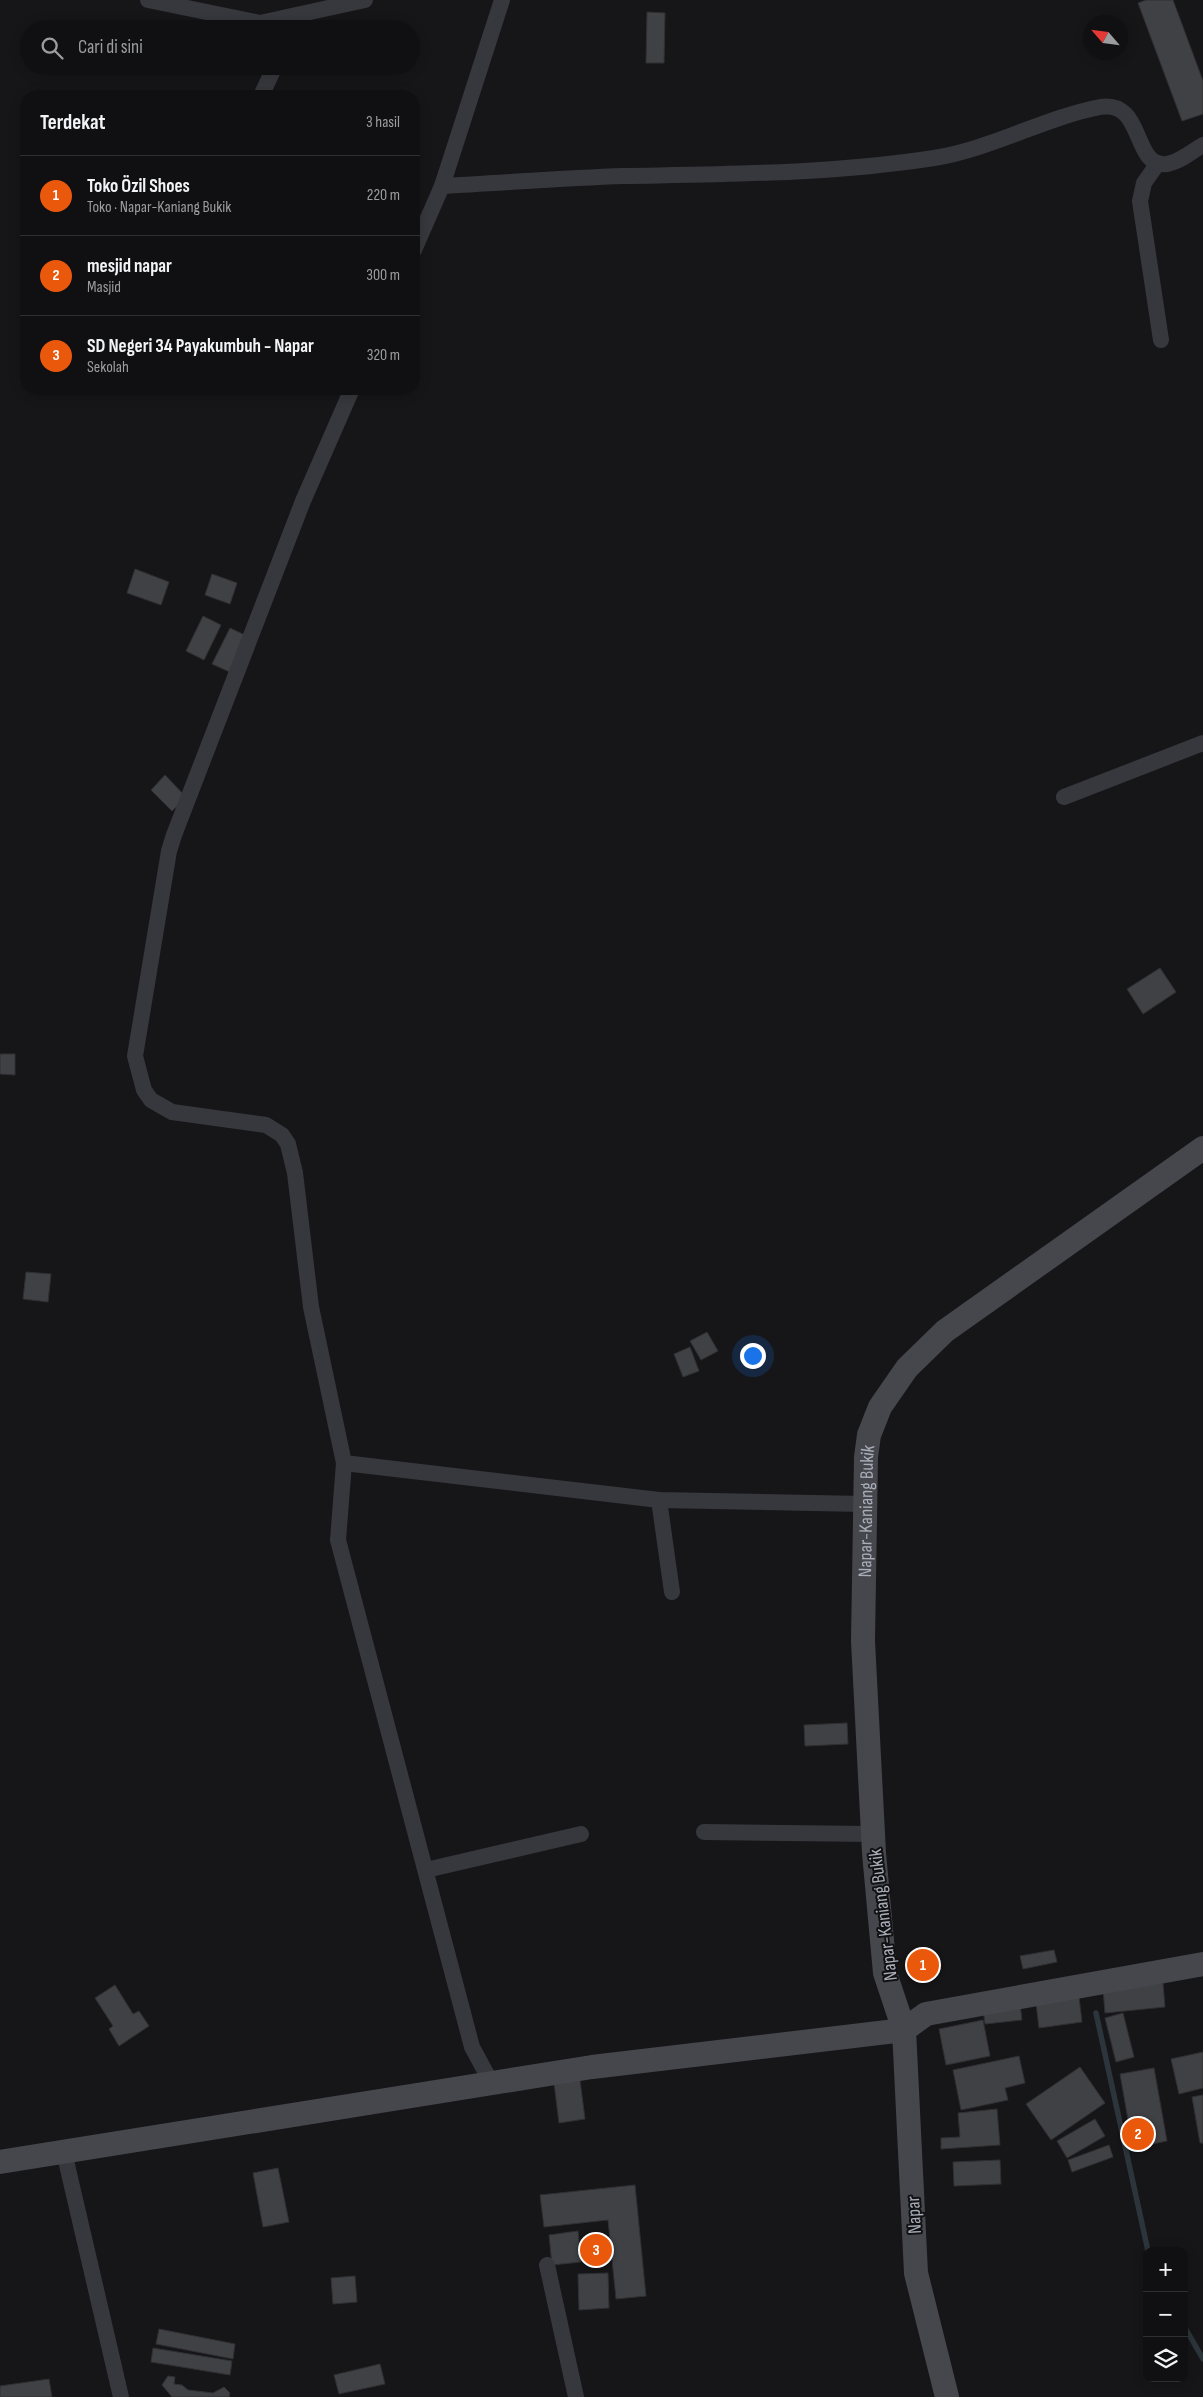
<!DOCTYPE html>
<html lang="id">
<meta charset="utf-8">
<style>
:root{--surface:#101012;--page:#1e1e20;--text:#f1f3f6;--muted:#9c9d9f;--line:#303032;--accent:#ea580c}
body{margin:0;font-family:"Sofia Sans Condensed",sans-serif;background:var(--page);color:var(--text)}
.controls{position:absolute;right:15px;bottom:15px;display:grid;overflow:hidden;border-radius:10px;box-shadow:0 2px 12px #0003}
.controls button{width:45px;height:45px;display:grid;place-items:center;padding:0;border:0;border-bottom:1px solid var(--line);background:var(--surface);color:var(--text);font:25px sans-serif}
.compass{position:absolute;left:1083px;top:15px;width:45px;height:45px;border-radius:50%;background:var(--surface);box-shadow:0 2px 12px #0003;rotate:298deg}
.you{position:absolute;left:752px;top:1355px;width:18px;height:18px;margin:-12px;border:4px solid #fff;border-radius:50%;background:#1a73e8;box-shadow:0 0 0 8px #1a73e833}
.badge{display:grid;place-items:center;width:32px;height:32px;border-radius:50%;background:var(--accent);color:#fff;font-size:16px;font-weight:700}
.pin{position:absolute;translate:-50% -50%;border:2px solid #fff;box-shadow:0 1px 5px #0006}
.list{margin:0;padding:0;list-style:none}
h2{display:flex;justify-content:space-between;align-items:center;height:65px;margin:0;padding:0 20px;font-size:21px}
h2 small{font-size:16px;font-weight:400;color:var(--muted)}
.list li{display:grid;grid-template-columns:32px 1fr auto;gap:15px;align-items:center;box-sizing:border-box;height:80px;padding:0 20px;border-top:1px solid var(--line)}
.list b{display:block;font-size:19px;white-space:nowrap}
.list p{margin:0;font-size:16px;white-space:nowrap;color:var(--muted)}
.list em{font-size:16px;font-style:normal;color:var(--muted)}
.icon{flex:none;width:28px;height:28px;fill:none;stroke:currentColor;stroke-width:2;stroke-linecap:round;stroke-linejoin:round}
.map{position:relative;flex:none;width:1203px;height:2397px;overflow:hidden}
.search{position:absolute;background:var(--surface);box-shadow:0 2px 12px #0003;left:20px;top:20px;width:400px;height:55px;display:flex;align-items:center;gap:12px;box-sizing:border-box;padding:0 18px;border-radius:28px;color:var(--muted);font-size:19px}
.panel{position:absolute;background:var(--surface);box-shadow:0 2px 12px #0003;left:20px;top:90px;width:400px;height:305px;border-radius:20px}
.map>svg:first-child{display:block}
</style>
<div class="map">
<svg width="1203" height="2397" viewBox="0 0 1203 2397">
<rect width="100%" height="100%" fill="#161618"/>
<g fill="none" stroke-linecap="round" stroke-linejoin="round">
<g stroke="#2c353c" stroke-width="5.5">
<polyline points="1096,2013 1148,2251"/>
<polyline points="1184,2326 1203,2359"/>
</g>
</g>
<g fill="#404145" stroke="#303034">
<polygon points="1146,0 1173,0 1203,81 1203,114 1182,121 1138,3"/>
<polygon points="647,12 665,13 664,63 646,63"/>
<polygon points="135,569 169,582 161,605 127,593"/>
<polygon points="212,574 237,583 230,604 205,595"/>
<polygon points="203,616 221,625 204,660 186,651"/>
<polygon points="230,628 249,637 232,673 212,664"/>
<polygon points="165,775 186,797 172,811 151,790"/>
<polygon points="1160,968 1176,992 1143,1014 1127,989"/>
<polygon points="0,1054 15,1054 15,1075 0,1074"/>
<polygon points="26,1272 51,1274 48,1302 23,1299"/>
<polygon points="707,1332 718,1351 701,1360 690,1341"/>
<polygon points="690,1347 699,1371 683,1377 674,1354"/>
<polygon points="847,1723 848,1744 805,1746 804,1725"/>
<polygon points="1054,1950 1057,1962 1023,1969 1020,1956"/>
<polygon points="935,1953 936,1976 919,1977 911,1970 910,1955"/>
<polygon points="1163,1983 1165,2007 1105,2013 1103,1989"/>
<polygon points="115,1985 133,2014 139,2011 149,2026 119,2046 109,2029 113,2026 95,1998"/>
<polygon points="1079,1997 1082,2022 1039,2028 1036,2003"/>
<polygon points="1020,2004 1022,2020 985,2024 983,2009"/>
<polygon points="1123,2013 1134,2057 1116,2062 1105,2018"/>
<polygon points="983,2020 990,2056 946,2065 939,2029"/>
<polygon points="1203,2052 1203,2088 1179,2094 1171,2059"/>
<polygon points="1019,2056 1025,2083 1005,2088 1008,2100 961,2110 953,2070"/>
<polygon points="1080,2067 1105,2103 1051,2140 1026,2104"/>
<polygon points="1154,2068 1167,2141 1133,2148 1120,2074"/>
<polygon points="580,2080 585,2119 559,2123 554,2083"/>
<polygon points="1203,2095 1203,2143 1200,2143 1192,2097"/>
<polygon points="997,2109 1000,2145 941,2149 941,2138 960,2137 958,2113"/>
<polygon points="1095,2119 1105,2136 1067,2158 1057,2141"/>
<polygon points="1109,2145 1113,2157 1072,2172 1068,2160"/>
<polygon points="1000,2160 1001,2184 954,2186 953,2162"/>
<polygon points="278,2168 289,2222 263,2227 253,2173"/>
<polygon points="635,2185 646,2296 616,2299 608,2220 544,2227 540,2195"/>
<polygon points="578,2231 581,2262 552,2265 549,2235"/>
<polygon points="608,2273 609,2308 579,2310 578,2274"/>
<polygon points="355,2276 357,2302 333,2304 331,2278"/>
<polygon points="159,2329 235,2344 233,2359 156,2344"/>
<polygon points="153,2348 232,2361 230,2375 151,2362"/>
<polygon points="380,2364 385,2384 339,2394 334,2375"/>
<polygon points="168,2376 175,2377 174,2384 182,2385 188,2390 213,2393 224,2387 230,2393 229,2397 172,2397 162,2385"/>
<polygon points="49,2379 52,2397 0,2397 0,2386"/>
</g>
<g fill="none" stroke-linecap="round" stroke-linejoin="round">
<g stroke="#37383d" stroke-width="16">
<polyline points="148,0 260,23 365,0"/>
<polyline points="261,96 275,66"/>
<polyline points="1158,163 1144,183 1140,201 1161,340"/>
<path d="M 442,186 C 502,183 563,178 624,176 C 727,174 831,174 934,158 C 991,149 1044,118 1100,107 C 1145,99 1132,169 1167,164 C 1180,162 1192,151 1203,145"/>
<polyline points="414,250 442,186 502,0"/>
<polyline points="352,389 303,501 174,835 169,851 135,1056 144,1090 151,1100 172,1112 266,1125 282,1135 288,1144 295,1173 311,1307 344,1463 338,1540 472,2047 492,2084"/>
<polyline points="1064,797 1203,743"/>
<polyline points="344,1463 659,1500 865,1504"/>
<polyline points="659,1500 672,1592"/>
<polyline points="704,1832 873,1834"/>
<polyline points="426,1870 581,1834"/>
<polyline points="64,2152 121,2397"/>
<polyline points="547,2265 576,2397"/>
</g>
<g stroke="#45474d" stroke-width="24">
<polyline points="0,2162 592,2067 904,2030 926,2014 1203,1964"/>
<path id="s1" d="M 947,2397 L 916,2273 L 904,2030 L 885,1973 L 874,1853 L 863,1641 L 866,1457 L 869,1435 L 880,1407 L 907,1368 L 945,1331 L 1203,1148"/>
</g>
</g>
<g text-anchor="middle" stroke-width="4" stroke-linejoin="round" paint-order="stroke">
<g font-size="19" fill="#a8adb8" stroke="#111113">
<text dy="7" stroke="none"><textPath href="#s1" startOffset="894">Napar-Kaniang Bukik</textPath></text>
<text transform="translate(882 1915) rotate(-97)" y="7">Napar-Kaniang Bukik</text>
<text transform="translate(913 2215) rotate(-93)" y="7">Napar</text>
</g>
</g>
</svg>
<div class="controls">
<button>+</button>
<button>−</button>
<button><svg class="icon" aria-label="layers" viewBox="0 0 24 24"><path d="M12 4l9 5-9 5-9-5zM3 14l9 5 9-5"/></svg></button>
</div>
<svg class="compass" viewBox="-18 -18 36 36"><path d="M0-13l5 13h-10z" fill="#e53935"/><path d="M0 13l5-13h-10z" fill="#9c9d9f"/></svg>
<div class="you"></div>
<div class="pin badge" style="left:923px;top:1965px">1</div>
<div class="pin badge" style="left:1138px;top:2134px">2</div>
<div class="pin badge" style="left:596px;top:2250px">3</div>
<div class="search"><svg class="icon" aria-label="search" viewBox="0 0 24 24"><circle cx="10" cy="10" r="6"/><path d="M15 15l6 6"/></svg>Cari di sini</div>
<section class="panel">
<h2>Terdekat<small>3 hasil</small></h2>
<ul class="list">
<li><span class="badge">1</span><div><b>Toko Özil Shoes</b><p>Toko · Napar-Kaniang Bukik</p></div><em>220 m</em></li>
<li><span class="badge">2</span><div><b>mesjid napar</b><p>Masjid</p></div><em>300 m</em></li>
<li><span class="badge">3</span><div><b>SD Negeri 34 Payakumbuh - Napar</b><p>Sekolah</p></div><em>320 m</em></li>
</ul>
</section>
</div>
